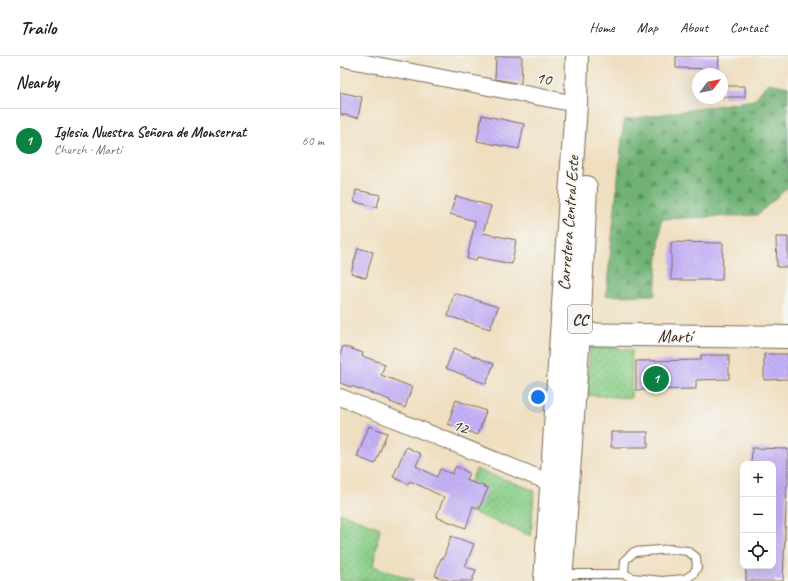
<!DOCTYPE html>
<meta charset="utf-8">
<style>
:root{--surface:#fff;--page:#f2f2f2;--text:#202124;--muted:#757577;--line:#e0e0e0;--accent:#0b8043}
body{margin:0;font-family:Caveat,sans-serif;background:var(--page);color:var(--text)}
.controls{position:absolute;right:12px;bottom:12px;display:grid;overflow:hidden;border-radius:8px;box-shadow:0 4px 16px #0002}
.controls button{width:36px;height:36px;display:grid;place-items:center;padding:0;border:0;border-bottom:1px solid var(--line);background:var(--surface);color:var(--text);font:20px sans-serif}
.compass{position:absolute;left:352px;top:12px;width:36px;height:36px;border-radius:50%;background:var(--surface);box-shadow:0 4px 16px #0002;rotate:58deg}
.you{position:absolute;left:198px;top:341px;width:14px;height:14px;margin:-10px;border:3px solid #fff;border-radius:50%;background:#1a73e8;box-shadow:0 0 0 6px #1a73e833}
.badge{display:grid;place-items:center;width:26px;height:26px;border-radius:50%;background:var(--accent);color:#fff;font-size:13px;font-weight:700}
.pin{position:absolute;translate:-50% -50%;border:2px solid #fff;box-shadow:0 1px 4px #0006}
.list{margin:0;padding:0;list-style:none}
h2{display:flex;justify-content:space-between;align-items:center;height:52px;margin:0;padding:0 16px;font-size:17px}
h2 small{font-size:13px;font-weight:400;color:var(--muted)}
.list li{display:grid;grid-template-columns:26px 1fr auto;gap:12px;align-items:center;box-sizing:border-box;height:64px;padding:0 16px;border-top:1px solid var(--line)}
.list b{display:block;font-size:15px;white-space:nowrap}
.list p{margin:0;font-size:13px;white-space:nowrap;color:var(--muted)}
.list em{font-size:13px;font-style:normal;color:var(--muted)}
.icon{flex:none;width:22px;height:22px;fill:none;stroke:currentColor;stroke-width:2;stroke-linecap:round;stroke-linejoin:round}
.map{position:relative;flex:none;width:448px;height:525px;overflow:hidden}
header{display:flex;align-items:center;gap:24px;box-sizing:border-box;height:56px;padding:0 20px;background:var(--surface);border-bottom:1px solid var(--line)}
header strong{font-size:19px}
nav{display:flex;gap:22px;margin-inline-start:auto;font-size:14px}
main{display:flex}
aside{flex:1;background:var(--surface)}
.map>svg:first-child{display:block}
</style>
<header>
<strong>Trailo</strong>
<nav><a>Home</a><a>Map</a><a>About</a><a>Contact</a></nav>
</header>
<main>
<aside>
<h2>Nearby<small></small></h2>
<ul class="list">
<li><span class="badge">1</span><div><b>Iglesia Nuestra Señora de Monserrat</b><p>Church · Martí</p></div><em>60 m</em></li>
</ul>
</aside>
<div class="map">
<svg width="448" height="525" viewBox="0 0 448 525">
<defs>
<pattern id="grass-dots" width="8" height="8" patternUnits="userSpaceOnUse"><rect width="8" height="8" fill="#8acf88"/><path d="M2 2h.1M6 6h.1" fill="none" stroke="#72a86f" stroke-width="1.8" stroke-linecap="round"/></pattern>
<pattern id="forest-firs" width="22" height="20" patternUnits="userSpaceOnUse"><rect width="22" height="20" fill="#6fb274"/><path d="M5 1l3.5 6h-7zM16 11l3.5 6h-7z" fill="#5c915f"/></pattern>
<pattern id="building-back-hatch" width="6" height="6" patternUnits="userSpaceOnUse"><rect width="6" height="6" fill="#c5b1f8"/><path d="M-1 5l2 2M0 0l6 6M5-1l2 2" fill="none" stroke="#aa98d4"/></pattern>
</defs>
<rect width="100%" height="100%" fill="#f6f6f2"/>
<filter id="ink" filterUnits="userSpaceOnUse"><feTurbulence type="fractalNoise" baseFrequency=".025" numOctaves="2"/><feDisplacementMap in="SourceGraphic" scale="8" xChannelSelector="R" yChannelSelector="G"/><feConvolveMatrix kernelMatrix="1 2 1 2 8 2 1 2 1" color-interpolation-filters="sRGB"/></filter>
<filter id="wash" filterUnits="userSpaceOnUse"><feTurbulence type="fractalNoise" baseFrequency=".012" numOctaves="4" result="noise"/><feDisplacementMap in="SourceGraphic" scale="16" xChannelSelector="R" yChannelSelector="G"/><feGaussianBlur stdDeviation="0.9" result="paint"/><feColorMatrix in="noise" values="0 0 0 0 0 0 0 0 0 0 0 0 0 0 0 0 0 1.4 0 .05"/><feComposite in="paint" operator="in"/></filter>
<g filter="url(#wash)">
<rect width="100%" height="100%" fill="#efdfc0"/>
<g fill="url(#grass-dots)" stroke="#627c53">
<polygon points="250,290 292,294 291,342 247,339"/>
<polygon points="136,413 194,434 191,480 120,451"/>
<polygon points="0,457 40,472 33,510 74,525 0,525"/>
</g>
<polygon fill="url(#forest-firs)" stroke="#556e49" points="428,27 448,31 448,131 417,159 321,163 315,239 266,240 284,64 414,44"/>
<g id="blocks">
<g fill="url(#building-back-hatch)">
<polygon points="156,0 182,0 181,28 155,23"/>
<polygon points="336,0 379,0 378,13 336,12"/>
<polygon points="384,30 405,30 405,41 383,41"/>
<polygon points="0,36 22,41 18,62 0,58"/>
<polygon points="142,59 184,68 179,93 137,85"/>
<polygon points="16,134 40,139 37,151 14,146"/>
<polygon points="116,140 151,150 143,177 176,184 172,208 137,201 136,205 127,203 135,165 110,158"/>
<polygon points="436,181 448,181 448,211 437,211"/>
<polygon points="331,186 383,187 382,224 331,224"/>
<polygon points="18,192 33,196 26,222 11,217"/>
<polygon points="114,237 158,251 150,273 108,260"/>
<polygon points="3,290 23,297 22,300 45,308 41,319 72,331 65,352 50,346 50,344 11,330 11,331 0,327 0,299"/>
<polygon points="114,292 154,308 146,328 106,312"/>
<polygon points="424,298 448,298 448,323 424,324"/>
<polygon points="361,299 389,299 389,323 356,324 356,333 296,334 296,305 361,304"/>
<polygon points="116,344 146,355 138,379 108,368"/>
<polygon points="29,370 47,377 35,408 17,401"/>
<rect x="271" y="376" width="37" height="15"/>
<polygon points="66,391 81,398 76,410 97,421 100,413 112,418 116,410 129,417 126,424 148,432 139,453 133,450 126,472 96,461 104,441 70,425 68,428 53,421"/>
<polygon points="412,392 448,393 448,429 447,429 443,525 406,525 406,510 433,510 433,408 411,408"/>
<polygon points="111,480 134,488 125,511 136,514 132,525 111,525 95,520 101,502 103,503"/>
</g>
</g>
</g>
<g filter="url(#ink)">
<use href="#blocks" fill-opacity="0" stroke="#7a6957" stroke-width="1"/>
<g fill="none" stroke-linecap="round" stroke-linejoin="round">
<g stroke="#7a6957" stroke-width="10">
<polyline id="lane" points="222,518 284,518 293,522 322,525 345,523 353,518 357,512 356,501 347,495 332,493 294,496 285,504 284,518"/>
</g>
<g stroke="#7a6957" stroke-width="18">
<g id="street">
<polyline points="0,2 236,48"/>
<polyline points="0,341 221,431"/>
</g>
</g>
<g stroke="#7a6957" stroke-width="24">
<polyline id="secondary" points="222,278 448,281"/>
</g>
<g stroke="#7a6957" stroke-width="24">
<g id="primary">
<polyline points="205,525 236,48 237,0"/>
<polyline points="221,525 239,278 246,131"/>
</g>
</g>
<use href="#lane" stroke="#fff" stroke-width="8"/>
<use href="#street" stroke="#fff" stroke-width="16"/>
<use href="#secondary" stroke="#fff" stroke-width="22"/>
<use href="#primary" stroke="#fff" stroke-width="22"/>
</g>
</g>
<g text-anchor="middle" stroke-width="3" stroke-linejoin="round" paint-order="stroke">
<rect fill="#f6f6f2" stroke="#73675e" stroke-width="1" x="228" y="249" width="24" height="28" rx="3"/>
<g font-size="16" font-weight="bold" fill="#3b2a1e">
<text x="240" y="269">CC</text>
</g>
<g font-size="17" fill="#3b2a1e" stroke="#f6f6f2">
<text transform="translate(204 22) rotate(11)" y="6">10</text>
<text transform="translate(228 167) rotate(-86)" y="6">Carretera Central Este</text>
<text x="335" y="286">Martí</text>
<text transform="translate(121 370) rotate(22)" y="6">12</text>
</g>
</g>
</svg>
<div class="controls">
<button>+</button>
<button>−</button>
<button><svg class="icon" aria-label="locate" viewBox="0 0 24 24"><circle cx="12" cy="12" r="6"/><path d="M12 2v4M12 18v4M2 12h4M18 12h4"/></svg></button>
</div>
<svg class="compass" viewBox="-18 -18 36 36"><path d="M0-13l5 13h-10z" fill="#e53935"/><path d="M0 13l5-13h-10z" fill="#757577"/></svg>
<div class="you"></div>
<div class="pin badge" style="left:316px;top:323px">1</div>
</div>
</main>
